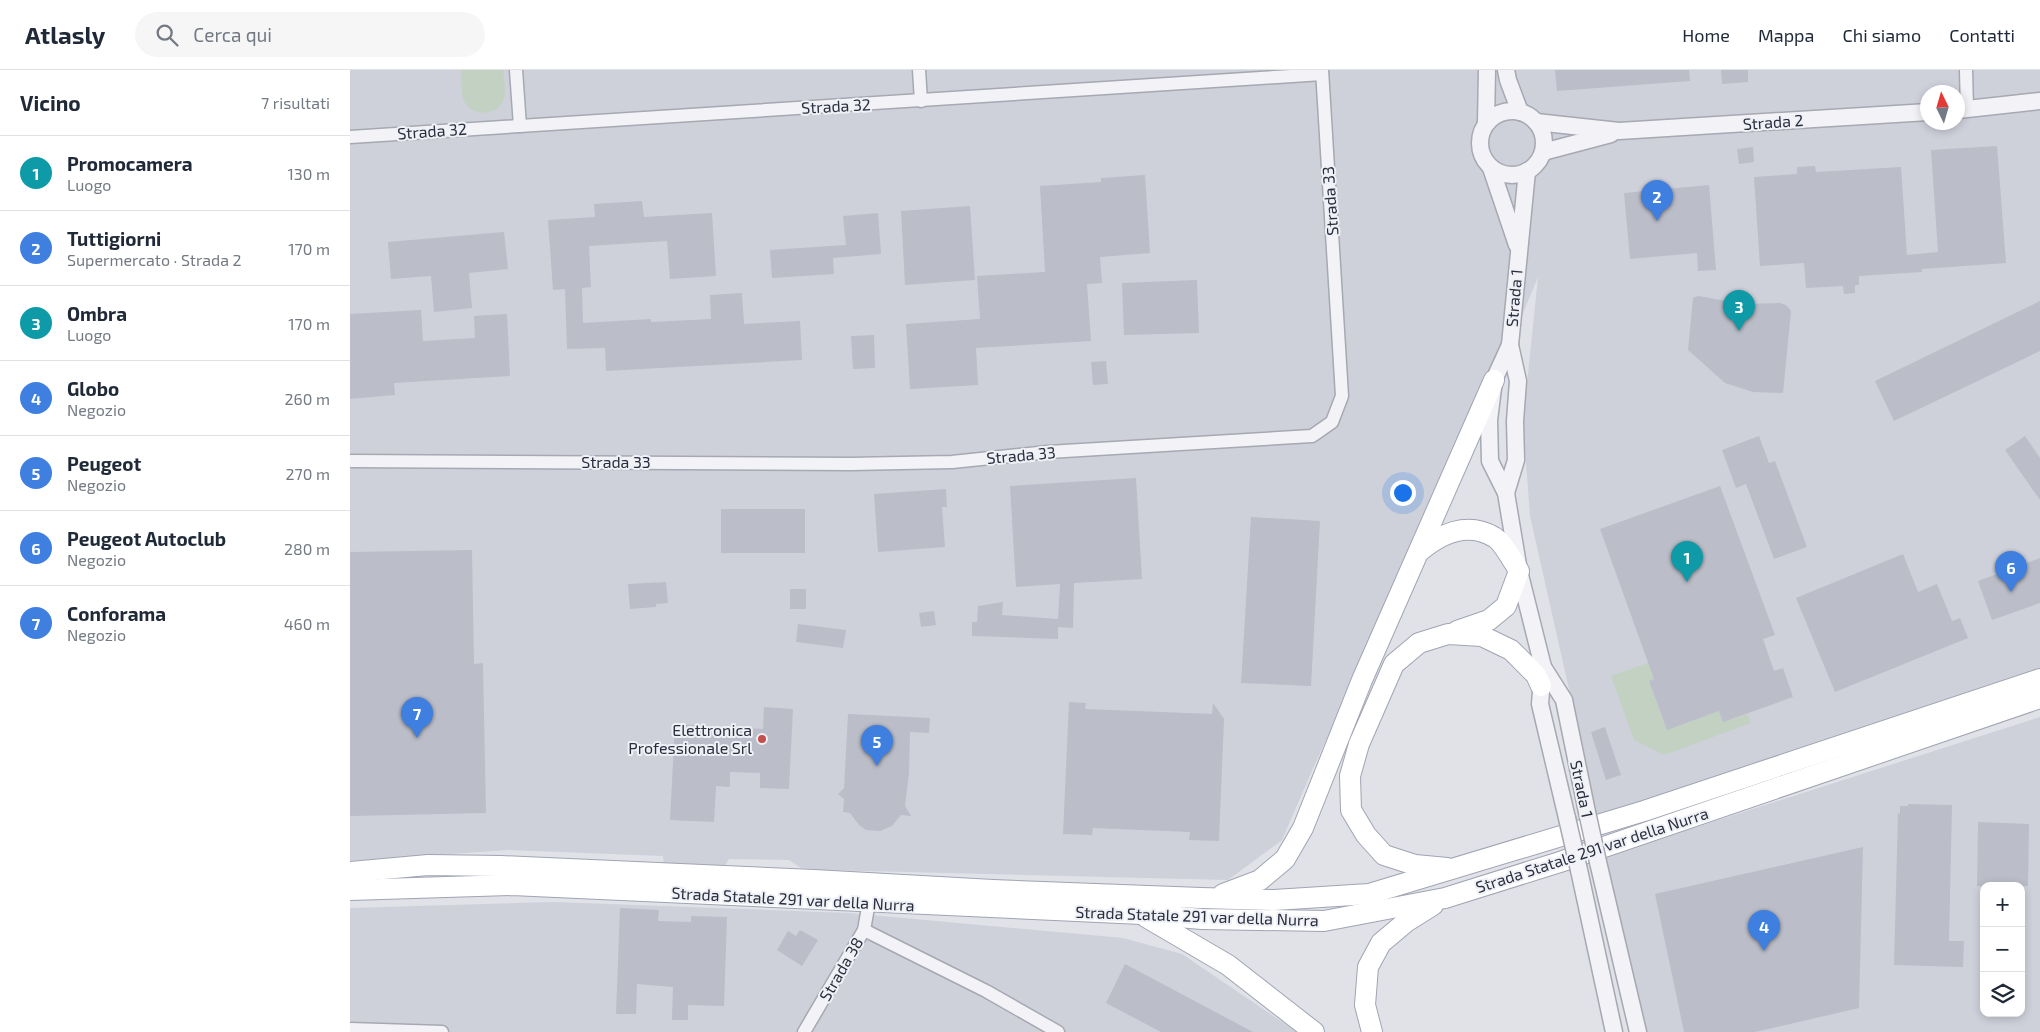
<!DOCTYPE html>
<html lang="it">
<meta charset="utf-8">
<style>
:root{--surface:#fff;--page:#f6f6f7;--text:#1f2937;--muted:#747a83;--line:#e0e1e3;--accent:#c54f4d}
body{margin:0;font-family:"Exo 2",sans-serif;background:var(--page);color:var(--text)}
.controls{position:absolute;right:15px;bottom:15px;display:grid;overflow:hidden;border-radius:10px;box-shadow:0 2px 8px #0003}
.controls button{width:45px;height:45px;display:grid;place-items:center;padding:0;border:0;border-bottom:1px solid var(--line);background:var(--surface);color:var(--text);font:25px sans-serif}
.compass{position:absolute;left:1570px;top:15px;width:45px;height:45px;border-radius:50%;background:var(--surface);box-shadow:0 2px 8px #0003;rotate:355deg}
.you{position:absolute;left:1052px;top:422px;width:18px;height:18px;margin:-12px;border:4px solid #fff;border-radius:50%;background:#1a73e8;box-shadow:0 0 0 8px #1a73e833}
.badge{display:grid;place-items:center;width:32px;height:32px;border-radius:50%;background:var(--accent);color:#fff;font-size:16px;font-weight:700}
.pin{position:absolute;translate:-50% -41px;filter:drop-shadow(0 1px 2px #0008)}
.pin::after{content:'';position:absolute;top:26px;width:18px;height:15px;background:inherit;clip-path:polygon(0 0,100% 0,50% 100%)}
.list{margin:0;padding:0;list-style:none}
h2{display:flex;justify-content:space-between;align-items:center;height:65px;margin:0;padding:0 20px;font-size:21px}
h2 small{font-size:16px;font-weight:400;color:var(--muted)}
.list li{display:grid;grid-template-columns:32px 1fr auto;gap:15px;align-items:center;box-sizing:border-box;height:75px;padding:0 20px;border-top:1px solid var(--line)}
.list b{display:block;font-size:19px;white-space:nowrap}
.list p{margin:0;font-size:16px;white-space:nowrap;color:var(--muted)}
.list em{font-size:16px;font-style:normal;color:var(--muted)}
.icon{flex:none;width:28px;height:28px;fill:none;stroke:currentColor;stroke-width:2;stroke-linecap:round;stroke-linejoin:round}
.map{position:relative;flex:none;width:1690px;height:962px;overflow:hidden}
header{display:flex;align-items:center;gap:30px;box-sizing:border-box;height:70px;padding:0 25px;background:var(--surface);border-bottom:1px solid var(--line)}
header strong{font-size:24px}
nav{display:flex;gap:28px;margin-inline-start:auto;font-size:18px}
.search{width:350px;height:45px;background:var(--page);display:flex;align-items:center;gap:12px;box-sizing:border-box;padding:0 18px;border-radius:28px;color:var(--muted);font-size:19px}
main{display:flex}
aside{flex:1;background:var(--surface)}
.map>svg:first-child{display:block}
</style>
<header>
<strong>Atlasly</strong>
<div class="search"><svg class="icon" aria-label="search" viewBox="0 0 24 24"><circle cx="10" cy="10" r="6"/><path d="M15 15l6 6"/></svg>Cerca qui</div>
<nav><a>Home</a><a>Mappa</a><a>Chi siamo</a><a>Contatti</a></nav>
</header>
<main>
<aside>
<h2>Vicino<small>7 risultati</small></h2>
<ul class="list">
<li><span class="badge" style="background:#0f9aa8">1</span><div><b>Promocamera</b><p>Luogo</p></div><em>130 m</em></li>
<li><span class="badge" style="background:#3f7fe0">2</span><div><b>Tuttigiorni</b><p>Supermercato · Strada 2</p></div><em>170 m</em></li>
<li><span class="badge" style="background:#0f9aa8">3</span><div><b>Ombra</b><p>Luogo</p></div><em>170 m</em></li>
<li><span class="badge" style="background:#3f7fe0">4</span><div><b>Globo</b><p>Negozio</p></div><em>260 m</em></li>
<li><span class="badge" style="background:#3f7fe0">5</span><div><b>Peugeot</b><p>Negozio</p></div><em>270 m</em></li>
<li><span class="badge" style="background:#3f7fe0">6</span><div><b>Peugeot Autoclub</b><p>Negozio</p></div><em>280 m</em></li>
<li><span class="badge" style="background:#3f7fe0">7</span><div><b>Conforama</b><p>Negozio</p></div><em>460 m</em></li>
</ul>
</aside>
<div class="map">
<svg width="1690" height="962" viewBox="0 0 1690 962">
<rect width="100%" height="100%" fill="#e0e2e8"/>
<g fill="#ced1da" fill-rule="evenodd">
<path d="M 0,0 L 1690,0 L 1690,602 L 1248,748 L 1180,446 L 1173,353 L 1188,207 L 1160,275 L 964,696 L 932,770 L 878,810 L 475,800 L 451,798 L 439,790 L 379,789 L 374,797 L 314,795 L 313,786 L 158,780 L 0,791 ZM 1578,22 L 1608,22 L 1608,52 L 1578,52 Z"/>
<path d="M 1690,647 L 1690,962 L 1295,962 L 1256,786 ZM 1634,816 L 1671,816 L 1671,943 L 1634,943 Z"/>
<polygon points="204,832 499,843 773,868 832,884 947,962 0,962 0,838"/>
</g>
<g fill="#c3d1c2">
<path d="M 111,0 L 153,0 C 154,9 157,22 153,31 C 144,48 118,46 113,28 C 111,19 112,9 111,0 Z"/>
<polygon points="1298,593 1304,609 1299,611 1317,660 1369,641 1373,652 1397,644 1401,653 1314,685 1284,670 1261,606"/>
</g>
<g fill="#bbbdc8">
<polygon points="1205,0 1339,0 1340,11 1207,21"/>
<polygon points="1371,0 1398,0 1398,12 1372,14"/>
<polygon points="1647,76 1656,193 1572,199 1572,202 1509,206 1509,215 1505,215 1505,223 1494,224 1493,216 1456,218 1454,193 1410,196 1404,107 1447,104 1447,97 1465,96 1466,102 1551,97 1557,185 1588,182 1581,80"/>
<polygon points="1403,77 1404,92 1389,94 1387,79"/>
<polygon points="795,105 800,183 750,187 752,213 737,214 741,271 626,278 628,315 560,319 556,254 630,249 627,206 695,202 690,116 751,112 751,108"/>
<polygon points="1359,115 1366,200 1348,201 1347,183 1280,189 1274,123"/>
<polygon points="292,131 294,147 362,143 366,206 320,209 317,171 239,176 241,217 232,218 233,253 301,249 301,252 361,249 360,225 392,223 394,254 450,251 452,290 256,301 255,278 217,279 215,219 203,220 198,150 245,147 244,134"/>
<polygon points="620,136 625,210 555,215 551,141"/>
<polygon points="528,143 531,184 483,188 484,204 422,208 420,180 496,175 493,146"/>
<polygon points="154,162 158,199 119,203 122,238 84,242 81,206 41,209 38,172"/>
<polygon points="847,210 849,263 774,265 772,213"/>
<polygon points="1348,226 1394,234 1430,233 1436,235 1441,241 1433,323 1403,322 1375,313 1338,280 1343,228"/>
<polygon points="1690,231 1690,281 1544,351 1525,311"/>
<polygon points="71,240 73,271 125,268 124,246 157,244 160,306 44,313 45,325 0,329 0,244"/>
<polygon points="524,265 525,298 503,299 501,266"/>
<polygon points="756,291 758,314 743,315 741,292"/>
<polygon points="1409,366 1419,393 1425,391 1457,477 1424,489 1396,414 1386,418 1372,380"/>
<polygon points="1675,366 1690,388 1690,430 1655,380"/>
<polygon points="786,408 792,509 724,513 723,558 708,557 708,569 622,566 622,552 627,552 628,536 653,532 652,545 708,549 710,514 666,517 660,416"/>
<polygon points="1370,416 1425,565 1413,569 1424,601 1433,598 1443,627 1373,652 1369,641 1317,660 1299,611 1304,609 1250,459"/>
<polygon points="596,419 597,437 592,437 595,477 528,482 524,424"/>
<rect x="371" y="439" width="84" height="44"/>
<polygon points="901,447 970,451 961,616 891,613"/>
<polygon points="122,480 124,594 133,593 136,743 0,746 0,482"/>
<polygon points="1553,484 1568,522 1587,514 1602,551 1610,548 1618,568 1485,622 1446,528"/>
<polygon points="1690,488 1690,533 1642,550 1628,511"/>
<polygon points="316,512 318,533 306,534 306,537 280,539 278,514"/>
<rect x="440" y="519" width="16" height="20"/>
<polygon points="584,541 586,555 571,557 569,543"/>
<polygon points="448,554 496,560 493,578 446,572"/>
<polygon points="719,632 736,633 735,639 862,644 863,633 874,649 869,771 839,770 840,762 743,758 742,765 713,764"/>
<polygon points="414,637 443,639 439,719 410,718 410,703 380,702 380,717 366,716 364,752 320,750 325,654 413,659"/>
<polygon points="498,644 580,648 579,663 560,662 559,703 555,736 561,746 551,745 542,756 530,761 516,760 509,755 500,743 493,742 494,729 488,724 494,718"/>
<polygon points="1255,657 1271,705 1256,710 1241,662"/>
<polygon points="1558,734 1602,735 1599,871 1614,871 1613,897 1544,895 1548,743 1550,744 1550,736 1558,736"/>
<polygon points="1628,752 1679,754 1678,816 1627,816"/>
<polygon points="1513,777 1509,938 1405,962 1334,962 1305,824"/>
<polygon points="270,838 309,840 308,851 341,852 341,846 377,847 374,936 338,935 338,950 322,950 323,917 287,914 286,944 266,944"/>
<polygon points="450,860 468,870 452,896 427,880 438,861 446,866"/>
<polygon points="775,894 903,962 811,962 756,933"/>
</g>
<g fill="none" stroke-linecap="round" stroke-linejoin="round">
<g stroke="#a6a8b2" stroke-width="15">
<g id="minor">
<polyline points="166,0 170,56"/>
<polyline points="569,0 571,31"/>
<polyline points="1616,0 1617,40"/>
<polyline points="0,67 972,4"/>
<polyline points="0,391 501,394 602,392 698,382 962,366 982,352 992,326 972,0"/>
<polyline points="514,860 636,921 708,962"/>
<polyline points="0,959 92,962"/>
<polyline points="454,962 514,860 519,832"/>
</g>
</g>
<g stroke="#a6a8b2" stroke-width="19">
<g id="tertiary">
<polyline points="1156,0 1158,10 1170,42"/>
<polyline points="1608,40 1690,31"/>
<circle cx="1162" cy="73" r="32"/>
<polyline points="1186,52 1269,61 1578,42"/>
<polyline points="1136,53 1137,0"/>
<polyline points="1193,82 1261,64"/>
<polyline points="1141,98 1167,175"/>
<polyline points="1160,275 1144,310 1139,350 1140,391 1156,423 1169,501 1193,597 1190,634 1217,748"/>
<polyline points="1156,423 1166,390 1165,351 1168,311 1160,275 1177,101"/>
<polyline points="1193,597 1214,630 1237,742"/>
<polyline points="1248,792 1288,962"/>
<polyline points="1229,800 1264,962"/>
</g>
</g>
<g stroke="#a0a4b3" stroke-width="22">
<g id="primary">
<path d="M 1069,482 C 1090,464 1117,451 1144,467 C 1152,471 1164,493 1169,501 L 1156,536 L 1139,550 L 1107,561"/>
<polyline points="1097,798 1065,795 1034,785 1016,765 1001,740 1000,706 1009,674 1044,594 1069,573 1098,564 1132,566 1161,580 1186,605 1191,616"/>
<polyline points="0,802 78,795 151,796 464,810 643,820 851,828 924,830 1019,824 1294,741 1690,609"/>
<polyline points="0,820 162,815 792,844 852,849 974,851 1095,828 1210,792 1690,628"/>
<polyline points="873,824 910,810 935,789 953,758 1012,610 1144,310"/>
<polyline points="796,847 878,895 964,962"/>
<polyline points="1022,962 1015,935 1018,897 1031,873 1056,852 1083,835"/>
</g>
</g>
<use href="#minor" stroke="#f3f3f7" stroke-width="12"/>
<use href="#tertiary" stroke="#f3f3f7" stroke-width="16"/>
<use href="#primary" stroke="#fff" stroke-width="20"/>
<g stroke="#a6a8b2" stroke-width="19" stroke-linecap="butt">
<g id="tertiary-bridge">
<polyline points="1237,742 1248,792"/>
<polyline points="1217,748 1229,800"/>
</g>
</g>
<use href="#tertiary-bridge" stroke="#f3f3f7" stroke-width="16"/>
</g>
<circle fill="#c54f4d" stroke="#eff1f6" stroke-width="2" cx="412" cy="669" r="5"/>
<g text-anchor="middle" stroke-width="4" stroke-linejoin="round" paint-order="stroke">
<g font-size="16" fill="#2a2e3e" stroke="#eff1f6">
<text transform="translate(486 36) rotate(-3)" y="6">Strada 32</text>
<text transform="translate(1423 52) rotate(-4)" y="6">Strada 2</text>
<text transform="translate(82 61) rotate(-4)" y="6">Strada 32</text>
<text transform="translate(980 131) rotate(-94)" y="6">Strada 33</text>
<text transform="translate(1164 228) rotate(-85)" y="6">Strada 1</text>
<text transform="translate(671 385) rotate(-5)" y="6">Strada 33</text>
<text x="266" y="398">Strada 33</text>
<text transform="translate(1232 719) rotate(78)" y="6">Strada 1</text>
<text transform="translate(1242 780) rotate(-18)" y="6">Strada Statale 291 var della Nurra</text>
<text transform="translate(443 829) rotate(3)" y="6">Strada Statale 291 var della Nurra</text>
<text transform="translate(847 846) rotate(2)" y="6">Strada Statale 291 var della Nurra</text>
<text transform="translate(491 899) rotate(-60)" y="6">Strada 38</text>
</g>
<g font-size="16" fill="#2a2e3e" stroke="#eff1f6" text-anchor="end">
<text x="402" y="666">Elettronica<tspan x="402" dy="18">Professionale Srl</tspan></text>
</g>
</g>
</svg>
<div class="controls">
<button>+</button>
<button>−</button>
<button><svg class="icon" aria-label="layers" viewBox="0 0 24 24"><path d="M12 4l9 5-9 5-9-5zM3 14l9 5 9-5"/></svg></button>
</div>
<svg class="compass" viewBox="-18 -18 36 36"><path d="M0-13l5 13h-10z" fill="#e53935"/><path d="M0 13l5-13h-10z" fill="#747a83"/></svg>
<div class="you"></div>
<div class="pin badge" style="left:1337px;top:512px;background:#0f9aa8">1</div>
<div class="pin badge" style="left:1307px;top:151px;background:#3f7fe0">2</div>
<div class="pin badge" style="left:1389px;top:261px;background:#0f9aa8">3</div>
<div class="pin badge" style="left:1414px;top:881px;background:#3f7fe0">4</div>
<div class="pin badge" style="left:527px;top:696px;background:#3f7fe0">5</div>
<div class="pin badge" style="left:1661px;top:522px;background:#3f7fe0">6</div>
<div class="pin badge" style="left:67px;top:668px;background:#3f7fe0">7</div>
</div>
</main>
